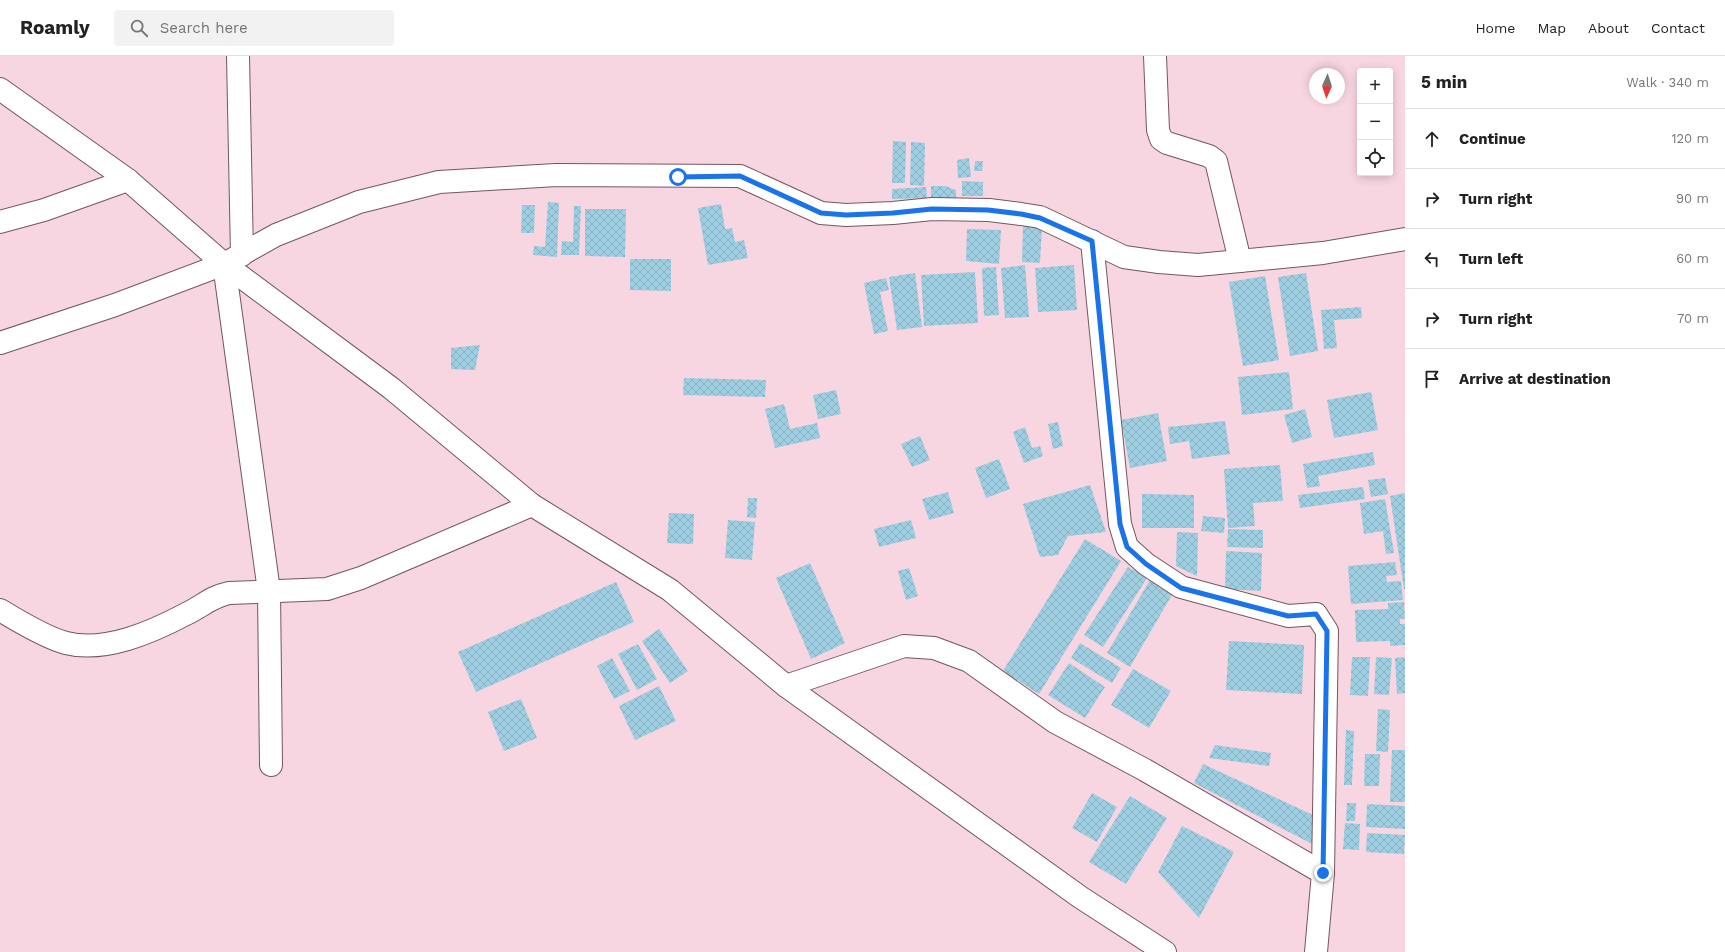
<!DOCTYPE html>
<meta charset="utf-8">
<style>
:root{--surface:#fff;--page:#f2f2f2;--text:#222;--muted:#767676;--line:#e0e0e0}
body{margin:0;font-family:"Work Sans",sans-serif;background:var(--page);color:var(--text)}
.controls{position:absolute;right:12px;top:12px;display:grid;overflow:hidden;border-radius:4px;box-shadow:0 2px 10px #0003}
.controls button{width:36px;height:36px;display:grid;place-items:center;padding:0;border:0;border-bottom:1px solid var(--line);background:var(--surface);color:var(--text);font:20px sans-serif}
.compass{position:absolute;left:1309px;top:12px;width:36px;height:36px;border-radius:50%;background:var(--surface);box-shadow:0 2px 10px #0003;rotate:183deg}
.stop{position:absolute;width:12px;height:12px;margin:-9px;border:3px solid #1a73e8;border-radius:50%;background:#fff}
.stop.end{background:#1a73e8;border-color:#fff;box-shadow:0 1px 4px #0008}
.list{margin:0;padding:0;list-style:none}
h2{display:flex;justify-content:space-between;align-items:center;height:52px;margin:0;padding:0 16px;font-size:17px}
h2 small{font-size:13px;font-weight:400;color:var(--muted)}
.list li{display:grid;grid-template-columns:26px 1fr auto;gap:12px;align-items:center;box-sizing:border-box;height:60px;padding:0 16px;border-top:1px solid var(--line)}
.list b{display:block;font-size:15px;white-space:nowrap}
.list em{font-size:13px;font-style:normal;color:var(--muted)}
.icon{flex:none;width:22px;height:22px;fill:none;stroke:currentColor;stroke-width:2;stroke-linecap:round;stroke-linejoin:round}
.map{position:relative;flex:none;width:1405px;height:896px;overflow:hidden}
header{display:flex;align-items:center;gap:24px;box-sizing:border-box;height:56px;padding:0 20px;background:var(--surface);border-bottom:1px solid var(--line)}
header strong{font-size:19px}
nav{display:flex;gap:22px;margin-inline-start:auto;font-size:14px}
.search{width:280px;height:36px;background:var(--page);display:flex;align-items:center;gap:10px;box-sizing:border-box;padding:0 14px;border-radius:4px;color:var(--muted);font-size:15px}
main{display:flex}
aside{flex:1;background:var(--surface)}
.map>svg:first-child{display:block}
</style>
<header>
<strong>Roamly</strong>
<div class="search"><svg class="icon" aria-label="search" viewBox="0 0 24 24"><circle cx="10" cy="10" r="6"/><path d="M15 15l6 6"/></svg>Search here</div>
<nav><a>Home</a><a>Map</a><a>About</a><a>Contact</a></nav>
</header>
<main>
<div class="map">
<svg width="1405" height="896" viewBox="0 0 1405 896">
<defs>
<pattern id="building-cross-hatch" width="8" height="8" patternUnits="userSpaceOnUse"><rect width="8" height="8" fill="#9ecee1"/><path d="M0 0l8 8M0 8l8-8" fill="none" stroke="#89b1c2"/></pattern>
</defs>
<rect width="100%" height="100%" fill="#f8d6e1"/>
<g fill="url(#building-cross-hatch)">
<polygon points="893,85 906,86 905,127 892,127"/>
<polygon points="911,86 925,87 924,130 910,129"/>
<polygon points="969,102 971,121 958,122 957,104"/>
<polygon points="975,105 983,105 982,115 974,115"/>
<polygon points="962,125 983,126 983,140 962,140"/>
<polygon points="931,130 945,130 956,134 956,142 931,145"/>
<polygon points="926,131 927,142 892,143 892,133"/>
<polygon points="548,146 559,147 557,201 533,199 534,190 545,191"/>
<polygon points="721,148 725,173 732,172 735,186 744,184 748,202 708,209 698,152"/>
<polygon points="522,149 535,149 534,177 521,177"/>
<polygon points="574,150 581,150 579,199 561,199 562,185 573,186"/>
<polygon points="585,153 626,153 625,201 585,200"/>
<polygon points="1023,170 1042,171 1040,207 1022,206"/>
<polygon points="967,173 1001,174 999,208 966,205"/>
<polygon points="630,203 671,203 671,235 630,234"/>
<polygon points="1025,209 1029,261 1005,262 1001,212"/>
<polygon points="1074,209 1077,254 1038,256 1035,212"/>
<polygon points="996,211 999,259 984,260 982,212"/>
<polygon points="975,216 978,267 924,270 921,219"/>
<polygon points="915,217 922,271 897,274 889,221"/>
<polygon points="1306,217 1318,295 1290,300 1278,221"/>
<polygon points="1265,220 1279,304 1243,310 1229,226"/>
<polygon points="886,222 889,234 880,236 888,275 874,278 864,227"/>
<polygon points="1361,251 1362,262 1334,264 1337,292 1324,293 1321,254"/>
<polygon points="480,289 475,314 451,313 451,292"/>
<polygon points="1289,316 1293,353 1242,359 1238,321"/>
<polygon points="684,322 766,324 765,341 683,339"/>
<polygon points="836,334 841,358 818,363 813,339"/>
<polygon points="1371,336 1378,374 1334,382 1327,344"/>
<polygon points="784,348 790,373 817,367 820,382 775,392 765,353"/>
<polygon points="1305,353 1312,381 1292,387 1284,359"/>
<polygon points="1158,357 1167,405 1130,412 1121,364"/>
<polygon points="1225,365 1230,398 1192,403 1189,385 1170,388 1168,371"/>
<polygon points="1058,366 1063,390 1053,393 1048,368"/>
<polygon points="1025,371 1032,392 1040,390 1043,400 1024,407 1013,376"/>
<polygon points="920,380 930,404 912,411 901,388"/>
<polygon points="1373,396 1375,409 1318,420 1320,430 1307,432 1303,408"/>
<polygon points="999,403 1010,433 986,442 975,412"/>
<polygon points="1280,409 1283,445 1253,447 1255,470 1228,472 1224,413"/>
<polygon points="1385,422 1388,438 1371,441 1368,424"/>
<polygon points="1090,429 1106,476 1068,480 1058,499 1040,501 1023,448"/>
<polygon points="1363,431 1365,443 1300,452 1298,439"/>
<polygon points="948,436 954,457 929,464 922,443"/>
<polygon points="1405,437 1405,533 1404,533 1390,440"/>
<polygon points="1142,438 1194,439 1194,472 1142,472"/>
<polygon points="748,442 757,442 756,462 747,461"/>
<polygon points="1385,443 1394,497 1386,498 1383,475 1364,478 1360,447"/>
<polygon points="669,457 694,458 693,488 667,487"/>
<polygon points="1203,460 1225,462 1224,477 1201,475"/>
<polygon points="728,464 755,466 752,504 725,502"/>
<polygon points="911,464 916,482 879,491 874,473"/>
<polygon points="1228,473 1263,474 1263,492 1227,491"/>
<polygon points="1177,476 1198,477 1197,520 1176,510"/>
<polygon points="1085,483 1121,505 1039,638 1003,615"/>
<polygon points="1226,495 1262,497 1261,535 1225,533"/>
<polygon points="1395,506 1397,519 1386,520 1387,526 1401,525 1403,544 1351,548 1348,510"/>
<polygon points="810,507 845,587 811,603 776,522"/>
<polygon points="1128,511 1147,522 1103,591 1084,579"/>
<polygon points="909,512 918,540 906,544 898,515"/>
<polygon points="1150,524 1173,537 1130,611 1107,597"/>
<polygon points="616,526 634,566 476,636 458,596"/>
<polygon points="1404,546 1405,563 1400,563 1400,568 1405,568 1405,589 1390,590 1390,585 1356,586 1355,554 1388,553 1388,547"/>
<polygon points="659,573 688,615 670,627 642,585"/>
<polygon points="1229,585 1304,589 1302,638 1226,634"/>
<polygon points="1080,587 1121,612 1112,627 1071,602"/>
<polygon points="638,588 657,623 637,634 618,598"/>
<polygon points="1352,601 1370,601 1368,640 1350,639"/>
<polygon points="1376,601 1392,602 1389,639 1374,638"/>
<polygon points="1405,601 1405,637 1397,638 1395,602"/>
<polygon points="612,602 630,635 614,643 597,610"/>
<polygon points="1069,607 1105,631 1085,662 1048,639"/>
<polygon points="1133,613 1171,635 1149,672 1111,649"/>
<polygon points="659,630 676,665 635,684 619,650"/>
<polygon points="521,643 537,682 504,695 488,656"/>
<polygon points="1378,653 1390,654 1388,696 1376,695"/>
<polygon points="1346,674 1354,675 1352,729 1344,729"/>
<polygon points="1215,689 1271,697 1269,710 1209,702"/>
<polygon points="1392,694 1405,694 1405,746 1390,746"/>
<polygon points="1365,698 1380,698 1379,730 1364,730"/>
<polygon points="1203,708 1315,760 1316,790 1194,727"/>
<polygon points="1092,737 1117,751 1097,786 1072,772"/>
<polygon points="1130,740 1167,762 1126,828 1089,806"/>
<polygon points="1347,747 1356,747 1355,765 1346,765"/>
<polygon points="1367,748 1405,750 1405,773 1366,771"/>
<polygon points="1345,767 1360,768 1359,794 1343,793"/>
<polygon points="1182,770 1234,796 1199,862 1158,816"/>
<polygon points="1367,777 1405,779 1404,798 1366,796"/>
</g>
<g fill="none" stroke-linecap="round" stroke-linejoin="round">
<g stroke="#745660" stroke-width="24">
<g id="street">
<polyline points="238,0 242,199"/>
<polyline points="1155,0 1158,74 1161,83 1167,87 1209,100 1216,105 1240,205"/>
<polyline points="0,33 128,124 224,208 391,332 532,449 670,534 786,630 1080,841 1165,896"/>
<polyline points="0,166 44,154 128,124"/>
<polyline points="1092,185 1120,468 1127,491 1146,508 1181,531 1288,560 1316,558 1327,575 1323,817 1316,896"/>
<polyline points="224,208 269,535 271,709"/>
<polyline points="0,287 115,249 224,208 276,179 359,146 439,126 556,119 740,120 821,157 846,159 893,157 932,153 989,154 1021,158 1040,161 1124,201 1159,206 1198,209 1323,197 1405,183"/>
<path d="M 0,554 C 18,565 46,582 66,587 C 105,597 152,576 186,558 C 203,550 210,541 229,537 L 327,533 L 361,522 L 532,449"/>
<polyline points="786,630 904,590 934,592 969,605 1055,666 1145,714 1323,817"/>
</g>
</g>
<use href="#street" stroke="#fff" stroke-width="22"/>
</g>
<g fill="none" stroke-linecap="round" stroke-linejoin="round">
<polyline stroke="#1a73e8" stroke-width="5" points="678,121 740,120 821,157 846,159 893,157 932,153 988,154 1021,158 1040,162 1092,185 1120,468 1127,491 1146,508 1181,532 1288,560 1316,558 1327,575 1323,817"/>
</g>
</svg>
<div class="controls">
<button>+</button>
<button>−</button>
<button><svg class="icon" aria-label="locate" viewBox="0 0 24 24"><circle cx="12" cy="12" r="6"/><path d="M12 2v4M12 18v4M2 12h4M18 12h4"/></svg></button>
</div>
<svg class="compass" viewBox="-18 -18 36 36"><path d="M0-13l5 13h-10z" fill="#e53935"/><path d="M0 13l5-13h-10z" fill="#767676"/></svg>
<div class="stop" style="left:678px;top:121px"></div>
<div class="stop end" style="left:1323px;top:817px"></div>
</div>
<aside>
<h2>5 min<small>Walk · 340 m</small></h2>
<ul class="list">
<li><svg class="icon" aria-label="ahead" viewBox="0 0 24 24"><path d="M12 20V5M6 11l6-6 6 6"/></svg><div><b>Continue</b></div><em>120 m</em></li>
<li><svg class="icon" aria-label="right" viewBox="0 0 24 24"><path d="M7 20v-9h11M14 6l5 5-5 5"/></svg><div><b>Turn right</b></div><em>90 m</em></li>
<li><svg class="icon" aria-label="left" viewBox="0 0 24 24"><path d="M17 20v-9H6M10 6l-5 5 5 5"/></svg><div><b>Turn left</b></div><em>60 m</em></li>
<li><svg class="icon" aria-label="right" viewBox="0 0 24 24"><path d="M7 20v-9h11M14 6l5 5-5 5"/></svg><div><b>Turn right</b></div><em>70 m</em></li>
<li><svg class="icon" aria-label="arrive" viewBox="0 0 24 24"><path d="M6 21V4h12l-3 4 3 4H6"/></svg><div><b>Arrive at destination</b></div></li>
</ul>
</aside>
</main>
